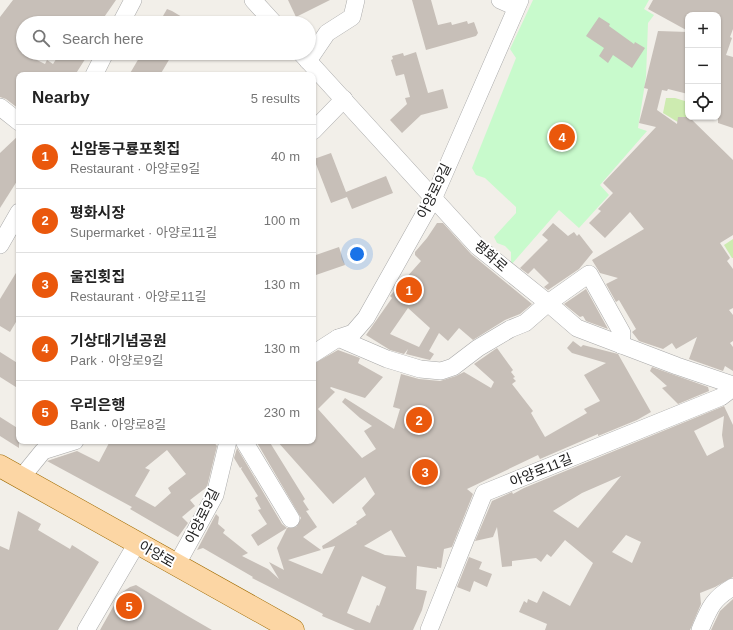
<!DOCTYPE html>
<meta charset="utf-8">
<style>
:root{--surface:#fff;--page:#f6f6f6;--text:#222;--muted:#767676;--line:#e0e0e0;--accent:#ea580c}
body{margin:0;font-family:Arial,"Noto Sans KR",sans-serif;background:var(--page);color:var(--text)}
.controls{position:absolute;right:12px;top:12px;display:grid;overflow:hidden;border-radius:8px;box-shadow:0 1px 3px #0004}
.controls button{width:36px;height:36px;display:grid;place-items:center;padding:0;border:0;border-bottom:1px solid var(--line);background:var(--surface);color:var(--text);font:20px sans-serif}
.you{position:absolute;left:357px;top:254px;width:14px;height:14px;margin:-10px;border:3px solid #fff;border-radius:50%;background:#1a73e8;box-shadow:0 0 0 6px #1a73e833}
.badge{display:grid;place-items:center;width:26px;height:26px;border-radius:50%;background:var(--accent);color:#fff;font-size:13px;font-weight:700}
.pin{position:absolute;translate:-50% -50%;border:2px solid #fff;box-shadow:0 1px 4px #0006}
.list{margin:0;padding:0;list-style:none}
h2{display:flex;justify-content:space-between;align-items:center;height:52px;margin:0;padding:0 16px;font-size:17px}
h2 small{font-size:13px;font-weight:400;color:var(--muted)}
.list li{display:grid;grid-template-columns:26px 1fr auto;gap:12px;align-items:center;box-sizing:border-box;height:64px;padding:0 16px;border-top:1px solid var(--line)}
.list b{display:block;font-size:15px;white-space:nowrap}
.list p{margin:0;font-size:13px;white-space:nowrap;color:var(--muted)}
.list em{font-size:13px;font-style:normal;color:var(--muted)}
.icon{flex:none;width:22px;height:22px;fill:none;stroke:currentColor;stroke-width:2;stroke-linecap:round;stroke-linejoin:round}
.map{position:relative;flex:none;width:733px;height:630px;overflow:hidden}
.search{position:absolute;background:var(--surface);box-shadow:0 1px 3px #0004;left:16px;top:16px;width:300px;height:44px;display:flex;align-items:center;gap:10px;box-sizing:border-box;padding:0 14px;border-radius:22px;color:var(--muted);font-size:15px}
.panel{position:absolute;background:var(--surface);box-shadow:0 1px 3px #0004;left:16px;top:72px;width:300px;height:372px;border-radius:8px}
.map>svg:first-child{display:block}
</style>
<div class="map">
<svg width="733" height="630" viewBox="0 0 733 630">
<rect width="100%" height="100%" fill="#f2efe9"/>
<g fill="#cdebb0">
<polygon points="666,98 675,98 688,102 688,114 681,124 663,113"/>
<polygon points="733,239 733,258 732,258 724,245"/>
</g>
<polygon fill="#c8facc" points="533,0 649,0 644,9 654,15 648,23 646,77 638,128 647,131 600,185 609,195 579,228 559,210 511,265 511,252 505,246 497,243 494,237 516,213 516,207 485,178 476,175 472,168 516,58 510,49"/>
<g fill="#c7bfb8" fill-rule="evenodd">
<polygon points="13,0 116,0 100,23 23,23 23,53 45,64 47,60 53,64 60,53 89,53 75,75 19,75 19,109 6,99 0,97 0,17"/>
<polygon points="288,0 330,0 296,17"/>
<polygon points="412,0 431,0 438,25 451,22 452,25 467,21 468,24 474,22 478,33 476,36 426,50"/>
<polygon points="653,0 733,0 733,29 730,37 732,38 726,55 733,57 733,128 718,123 718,15 688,15 688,31 648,9"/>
<polygon points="167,9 172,11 192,23 159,23"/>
<polygon points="599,17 610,24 609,26 634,44 635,42 645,48 632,68 613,55 608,63 599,56 604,48 586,36"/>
<polygon points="658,31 688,32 688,94 668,89 667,91 662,90 657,110 677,124 678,117 689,117 733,160 733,235 720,243 730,258 727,261 733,269 733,308 729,310 733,315 733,341 730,343 733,347 733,371 725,366 723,371 689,359 697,337 676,349 672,343 663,349 639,341 632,332 636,329 619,300 616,302 606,284 618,278 600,273 592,260 644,229 630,212 605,238 589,223 601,211 598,209 613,193 603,183 656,127 639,123 648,89 644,88"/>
<polygon points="416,52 428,93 443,89 448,108 421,115 402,133 390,120 407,104 405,98 410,97 404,74 396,76 391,60 393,59 392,56 403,53 404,56"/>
<polygon points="142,53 173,53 160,75 129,75"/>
<polygon points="19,135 19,178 0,208 0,153"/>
<polygon points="331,153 346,192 386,176 393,193 352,209 347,197 331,203 314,159"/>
<path d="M 437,223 L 443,223 L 471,254 L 532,304 L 520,314 L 505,320 L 473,340 L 459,328 L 448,341 L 439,333 L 429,351 L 434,354 L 430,360 L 406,354 L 408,349 L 404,354 L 390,350 L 366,335 L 392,298 L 390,296 L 421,261 L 415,255 L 415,252 L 427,238 ZM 408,308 L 430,328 L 419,347 L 390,334 Z"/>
<polygon points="553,223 568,236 574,232 577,236 579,234 593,252 579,269 548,290 544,287 549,283 534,268 528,274 520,268 548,240 542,235"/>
<polygon points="339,247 345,265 313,276 313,256"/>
<polygon points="19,268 19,317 10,332 0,326 0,299"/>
<polygon points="586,289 608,329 586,321 583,316 580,317 564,304"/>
<path d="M 573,341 L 581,347 L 583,345 L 618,354 L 651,412 L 637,420 L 598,436 L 598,434 L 540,459 L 538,455 L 467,489 L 473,494 L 452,547 L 444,549 L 441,568 L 437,567 L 437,569 L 417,566 L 416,589 L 427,591 L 422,610 L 413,630 L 355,630 L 322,616 L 323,614 L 252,578 L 253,577 L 203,548 L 197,550 L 216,514 L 219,517 L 218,524 L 225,530 L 223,533 L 248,553 L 242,556 L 268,569 L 279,579 L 269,562 L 284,570 L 277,548 L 287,528 L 296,527 L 301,518 L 256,441 L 269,441 L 305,499 L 303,501 L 309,510 L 306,511 L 317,527 L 303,537 L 321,550 L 288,560 L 322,574 L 335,546 L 323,549 L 322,546 L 357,524 L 356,522 L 366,515 L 362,508 L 375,494 L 365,477 L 333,504 L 277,441 L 313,441 L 313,364 L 338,350 L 360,358 L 358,363 L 383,377 L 365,398 L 331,387 L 330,388 L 335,392 L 318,409 L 362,458 L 376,449 L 364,431 L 372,426 L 360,418 L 342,402 L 345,398 L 394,429 L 400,409 L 393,407 L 401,374 L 419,379 L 440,381 L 456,376 L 464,372 L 491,388 L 494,382 L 474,364 L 497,348 L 513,370 L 511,372 L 515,377 L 513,378 L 516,381 L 512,384 L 533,411 L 531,413 L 545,437 L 587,413 L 584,409 L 600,401 L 584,375 L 606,363 L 572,353 L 567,348 ZM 391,530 L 406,557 L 385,555 L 364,546 ZM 362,576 L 386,587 L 379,606 L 377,605 L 370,623 L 347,613 Z"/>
<polygon points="0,352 19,364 19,389 0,377"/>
<polygon points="652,367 708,387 709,391 678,404 662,388 667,386 650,371"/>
<path d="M 724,406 L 733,425 L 733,577 L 715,587 L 700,593 L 701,604 L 690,630 L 545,630 L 547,624 L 519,612 L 524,601 L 527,603 L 528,599 L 537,603 L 543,591 L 570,606 L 593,563 L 565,540 L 551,557 L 547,554 L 541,562 L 536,558 L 512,561 L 512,566 L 502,567 L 497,527 L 493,537 L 475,541 L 492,501 L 512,492 L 513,494 L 524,488 ZM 724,416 L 722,435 L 724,447 L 707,456 L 694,431 ZM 621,476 L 578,528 L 553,511 L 582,493 ZM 626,535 L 641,542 L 632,563 L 612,552 Z"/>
<polygon points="0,417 19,429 19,448 0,436"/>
<path d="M 113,441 L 213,441 L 217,446 L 207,487 L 190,500 L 195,506 L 182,517 L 188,523 L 178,537 L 130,509 L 132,507 L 47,461 L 77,451 L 99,462 L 109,443 ZM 167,450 L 186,474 L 168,488 L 171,493 L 155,507 L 135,496 L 150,470 L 145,468 Z"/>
<polygon points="237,448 282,524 287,528 258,546 251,535 267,524 258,510 261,509 255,498 258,496 241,469 242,467 240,468 234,458"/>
<polygon points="18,511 41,524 38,530 70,549 72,545 99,562 58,630 0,630 0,546 9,550"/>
<polygon points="469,557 482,562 479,569 492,574 487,587 474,581 470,592 457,587"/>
<polygon points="136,585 186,615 212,630 100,630 121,593 130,587"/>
<polygon points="733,599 733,630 711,630 720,611"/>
</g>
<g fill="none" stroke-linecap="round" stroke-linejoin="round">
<g stroke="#a9a9a9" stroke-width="18">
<g id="minor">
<polyline points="253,0 274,23"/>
<polyline points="500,0 516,7"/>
<polyline points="121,23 133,0"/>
<polyline points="301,53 477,246 548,303 577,328 677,366 733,385"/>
<polyline points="308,61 327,33 352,17 356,0"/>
<polyline points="94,75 105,53"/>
<polyline points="0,107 19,122"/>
<polyline points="313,131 344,99"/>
<polyline points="0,245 19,212"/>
<polyline points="338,338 387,359 420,369 441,371 453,367 478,348 510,329 525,323 548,303 589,274 622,333 621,345"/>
<polyline points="313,354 338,338 353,333 366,318 434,197 520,0"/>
<polyline points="244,441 291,519"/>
<polyline points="21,478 43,451 75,441"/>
<polyline points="176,566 215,495 228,441"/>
<polyline points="86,630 137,543"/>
<polyline points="429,630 484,493 721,397 733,388"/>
<path d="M 700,630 C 709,609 712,599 733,587"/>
</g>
</g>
<g stroke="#a06b00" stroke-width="23">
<polyline id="major" points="0,466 293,630"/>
</g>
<use href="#minor" stroke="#fff" stroke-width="17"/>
<use href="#major" stroke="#fcd6a4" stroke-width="22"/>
</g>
<g text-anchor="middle" stroke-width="4" stroke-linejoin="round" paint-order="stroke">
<g font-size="14" fill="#222" stroke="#fff">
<text transform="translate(434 191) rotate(-64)" y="5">아양로9길</text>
<text transform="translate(491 256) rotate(41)" y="5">평화로</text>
<text transform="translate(541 470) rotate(-22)" y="5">아양로11길</text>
<text transform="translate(202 516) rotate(-64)" y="5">아양로9길</text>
<text transform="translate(157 554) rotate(30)" y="5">아양로</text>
</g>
</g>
</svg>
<div class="controls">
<button>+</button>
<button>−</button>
<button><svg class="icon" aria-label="locate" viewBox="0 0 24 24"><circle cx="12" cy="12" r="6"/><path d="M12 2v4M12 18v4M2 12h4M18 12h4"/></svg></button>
</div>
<div class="you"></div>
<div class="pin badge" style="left:409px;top:290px">1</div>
<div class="pin badge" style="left:419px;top:420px">2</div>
<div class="pin badge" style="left:425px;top:472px">3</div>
<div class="pin badge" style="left:562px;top:137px">4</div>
<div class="pin badge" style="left:129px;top:606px">5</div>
<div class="search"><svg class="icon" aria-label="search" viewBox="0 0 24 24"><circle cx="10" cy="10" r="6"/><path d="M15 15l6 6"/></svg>Search here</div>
<section class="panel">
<h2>Nearby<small>5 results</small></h2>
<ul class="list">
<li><span class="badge">1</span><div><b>신암동구룡포횟집</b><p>Restaurant · 아양로9길</p></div><em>40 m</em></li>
<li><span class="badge">2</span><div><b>평화시장</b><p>Supermarket · 아양로11길</p></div><em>100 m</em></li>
<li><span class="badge">3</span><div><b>울진횟집</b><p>Restaurant · 아양로11길</p></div><em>130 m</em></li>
<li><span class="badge">4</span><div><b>기상대기념공원</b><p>Park · 아양로9길</p></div><em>130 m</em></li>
<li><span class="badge">5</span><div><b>우리은행</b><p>Bank · 아양로8길</p></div><em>230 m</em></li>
</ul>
</section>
</div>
